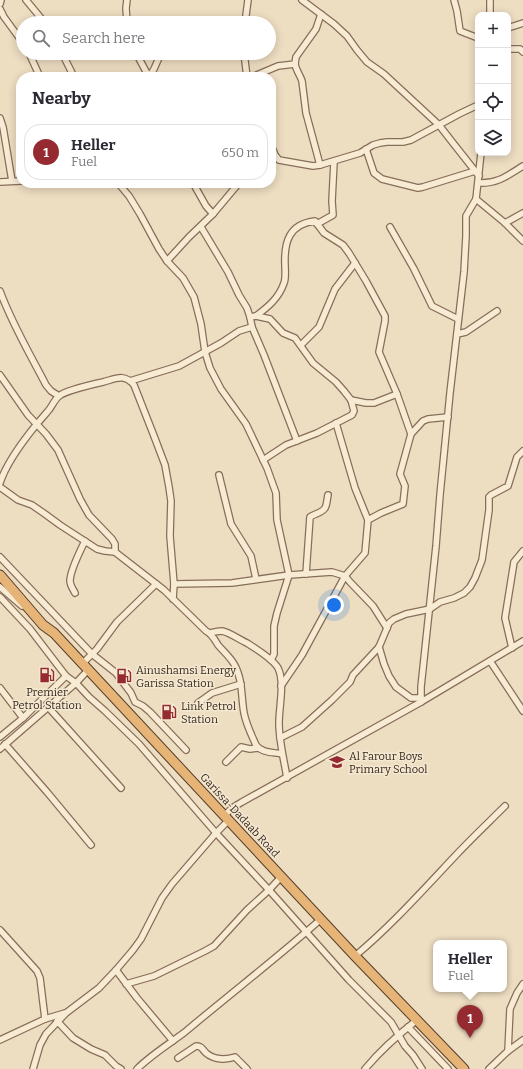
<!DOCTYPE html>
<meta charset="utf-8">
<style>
:root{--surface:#fff;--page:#f2f2f3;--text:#2b2b33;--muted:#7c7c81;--line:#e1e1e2;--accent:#952a31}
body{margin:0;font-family:Bitter,serif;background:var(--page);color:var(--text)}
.controls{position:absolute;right:12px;top:12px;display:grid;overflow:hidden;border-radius:8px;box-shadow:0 2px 10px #0003}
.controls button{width:36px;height:36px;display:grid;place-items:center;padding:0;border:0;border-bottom:1px solid var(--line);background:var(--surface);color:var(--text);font:20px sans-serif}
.you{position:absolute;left:334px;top:605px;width:14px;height:14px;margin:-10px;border:3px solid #fff;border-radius:50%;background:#1a73e8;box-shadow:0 0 0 6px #1a73e833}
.badge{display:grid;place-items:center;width:26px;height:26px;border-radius:50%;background:var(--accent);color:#fff;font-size:13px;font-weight:700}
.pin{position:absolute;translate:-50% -33px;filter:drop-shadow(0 1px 2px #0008)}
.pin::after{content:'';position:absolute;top:21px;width:14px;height:12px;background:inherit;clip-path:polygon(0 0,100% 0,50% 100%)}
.popup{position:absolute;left:433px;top:940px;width:74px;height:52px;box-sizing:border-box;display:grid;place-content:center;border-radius:8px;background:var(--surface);filter:drop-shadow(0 1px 3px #0005);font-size:13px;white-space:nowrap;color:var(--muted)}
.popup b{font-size:15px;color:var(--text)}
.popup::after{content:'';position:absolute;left:50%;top:100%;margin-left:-8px;border:8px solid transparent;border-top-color:var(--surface)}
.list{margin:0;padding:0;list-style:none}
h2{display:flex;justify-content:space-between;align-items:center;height:52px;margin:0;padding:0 16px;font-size:17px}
h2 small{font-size:13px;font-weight:400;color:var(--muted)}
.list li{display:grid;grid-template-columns:26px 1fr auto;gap:12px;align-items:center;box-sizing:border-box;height:56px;margin:0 8px 8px;padding:0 8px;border:1px solid var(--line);border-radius:16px}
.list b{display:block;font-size:15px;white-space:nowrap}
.list p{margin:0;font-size:13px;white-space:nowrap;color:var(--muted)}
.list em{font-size:13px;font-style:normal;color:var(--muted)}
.icon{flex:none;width:22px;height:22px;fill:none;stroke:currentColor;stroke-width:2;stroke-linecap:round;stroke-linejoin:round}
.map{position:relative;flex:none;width:523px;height:1069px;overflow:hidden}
.search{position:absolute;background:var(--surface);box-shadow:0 2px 10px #0003;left:16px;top:16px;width:260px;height:44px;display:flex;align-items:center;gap:10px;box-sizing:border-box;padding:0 14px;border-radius:22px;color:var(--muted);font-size:15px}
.panel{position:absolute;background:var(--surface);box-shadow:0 2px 10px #0003;left:16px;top:72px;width:260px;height:116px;border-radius:16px}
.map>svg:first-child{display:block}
</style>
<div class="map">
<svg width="523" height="1069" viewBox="0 0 523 1069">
<rect width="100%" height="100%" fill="#edddc1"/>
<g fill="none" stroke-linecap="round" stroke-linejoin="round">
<g stroke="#876e59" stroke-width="8">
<g id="minor">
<polyline points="26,0 45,23"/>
<polyline points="127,0 126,8 127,23"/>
<polyline points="302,0 334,24 347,36 357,50 367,62 384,74 439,125 453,143 479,176"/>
<polyline points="454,0 457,11 460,31 478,38"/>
<polyline points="0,4 1,0"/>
<polyline points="0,9 4,17 23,43"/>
<polyline points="490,15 490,0"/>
<polyline points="245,23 248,0"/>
<polyline points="508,28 523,23"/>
<polyline points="508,49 520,49 523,52"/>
<polyline points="29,53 40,77"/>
<polyline points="62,53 74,77"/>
<polyline points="136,53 149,77 154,69 161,53"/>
<polyline points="244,53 247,77"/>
<path d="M 295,64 C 296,70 300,75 302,81 L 306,113 L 320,165"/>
<polyline points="252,77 278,66 295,64 296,57 316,29 321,14"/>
<polyline points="0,118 3,127 12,181"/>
<polyline points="271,145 275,155 279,160 313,166 320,165 360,153 373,145 380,143 387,142 403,142 411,140 459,114 478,105"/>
<polyline points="366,149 374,173 382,179 418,188 423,187 475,171"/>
<polyline points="481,153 476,199 505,223 523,241"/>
<polyline points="0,182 21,181"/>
<polyline points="118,183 129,196 140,214 159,249 167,261 183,278 194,297 201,324 205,352 210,368 221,389 246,424 267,468 276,493 277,520 289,575 277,613 274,626 274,654 271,660"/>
<polyline points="193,183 206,206 213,214"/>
<path d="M 478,183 C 497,184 507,176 523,166"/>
<polyline points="505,223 523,213"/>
<polyline points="317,224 333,215 332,201 334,162"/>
<polyline points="201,227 228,272 239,295 247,308 250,317 252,327 264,355 297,441"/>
<polyline points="390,227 414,269 432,306 458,319"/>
<polyline points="167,261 189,237 213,214 239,183"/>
<path d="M 0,291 C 12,324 30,354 46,385 L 51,391 L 59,396"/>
<path d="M 256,316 C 268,307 279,298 284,283 C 286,278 285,270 285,265 C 284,242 289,224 315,221 L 324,233 L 343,245 L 349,253 L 366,281 L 385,316 L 385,321 L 379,352 L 397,394 L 411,434 L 400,474 L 405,486 L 403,504 L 381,513 L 368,520 L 365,553 L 345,576 L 302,655 L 281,686"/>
<polyline points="250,317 256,316 270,319 283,333 295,338 313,363 336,382 344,391 351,400 354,411 352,415 317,433 286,445 263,460"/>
<polyline points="457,334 466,332 497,311"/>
<polyline points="301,345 319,327 335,289 355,263"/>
<polyline points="0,375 28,415 46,434 58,450 80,499 89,515 112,539 115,544 115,552"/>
<polyline points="130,381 179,366 221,343 239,331 252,327"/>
<polyline points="351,400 366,403 374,403 397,394"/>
<polyline points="336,423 355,488 368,520"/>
<polyline points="411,434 423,421 428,419 448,417"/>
<polyline points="219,475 231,524 251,556 256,579"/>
<path d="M 0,483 C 6,464 23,441 36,425 C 40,420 44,416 48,411 C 52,407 54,400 59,396 C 65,391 94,384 103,382 C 115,379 124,373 134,385 L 154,436 L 165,465 L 169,487 L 171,501 L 170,536 L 174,584 L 173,599"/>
<path d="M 0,487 L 18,500 L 32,505 L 45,514 L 60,525 L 97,549 L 105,551 L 115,552 L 164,590 L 206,631 C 212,634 215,640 218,645 C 223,651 230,657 234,664 C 243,679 241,697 244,713 C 246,724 251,734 256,745 C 261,753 273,752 282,754"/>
<polyline points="0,557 92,654 116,673 131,693 135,702 143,706 150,712 186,750"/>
<path d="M 306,574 L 310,517 C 314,514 322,513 325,508 C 327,505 327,499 328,495"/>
<polyline points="174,584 232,583 289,575 332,572 345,576 350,582 373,606 387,628"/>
<polyline points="0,587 22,606"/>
<path d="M 75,593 C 73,589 70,585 70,581 C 70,571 80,551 85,541"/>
<polyline points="0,597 30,629 66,676 76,683 89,697 105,711 139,744 216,833 269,890 349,980 391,1022 405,1046 413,1055 422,1069"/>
<path d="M 210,633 C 214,632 218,631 222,631 C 229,632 240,640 247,643 C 255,648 273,659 278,668 C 285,682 279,707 279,723 C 279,741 284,760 287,778"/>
<polyline points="379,647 384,664 389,676 396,687 411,698 421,698"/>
<polyline points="512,648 505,618 514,562 523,551"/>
<polyline points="490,661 523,711"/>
<polyline points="82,664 97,649 117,622 156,584"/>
<polyline points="0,688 23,718"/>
<polyline points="421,702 421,687 436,546 440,495 450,393 464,272 466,236 466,216 476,199"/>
<polyline points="198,703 212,693 241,684"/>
<polyline points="48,707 121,788"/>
<polyline points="0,737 23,718 66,676"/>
<polyline points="280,738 302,727 332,700 350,682 353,675 379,647 387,628 389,623 394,619 406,614 430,609 440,602 454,598 464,593 470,587 475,578 482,560 489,510 489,497 491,495 508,486 517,457 523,451"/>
<polyline points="5,744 47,792 91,845"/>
<polyline points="0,749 76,683 88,670"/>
<polyline points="226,762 241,747 250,749 258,748"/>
<polyline points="224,816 232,808 242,802 421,702 523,641"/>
<polyline points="0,930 37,971 40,978 45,1019"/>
<path d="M 355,956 C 392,925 424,889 457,854 C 473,837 489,822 505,806"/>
<polyline points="116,970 137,998 173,1041"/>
<polyline points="126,984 154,976 205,951 214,946 247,910 269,890 281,877"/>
<polyline points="57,1021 73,1038 91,1049 105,1055 116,1066 121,1069"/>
<polyline points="408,1027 448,1069"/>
<polyline points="0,1040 45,1019 65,1013"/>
<polyline points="508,1051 523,1040"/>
<path d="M 178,1058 L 196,1046 C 202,1046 202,1049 206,1053 C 214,1060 226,1060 235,1057 L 247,1069"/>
<polyline points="33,1069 40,1045 46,1034 66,1013 99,988 116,970 133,950 141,939 162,898 172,884 216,833 228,821"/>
<path d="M 137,1069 C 151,1055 169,1044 185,1032 C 230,994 277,958 321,919"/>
<path d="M 365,1069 C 380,1051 399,1034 417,1020"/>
<polyline points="489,1069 508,1051 510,1009 517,993 523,984"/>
</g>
</g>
<g stroke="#543d2d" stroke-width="11">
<polyline id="trunk" points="0,575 43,625 54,633 355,956 464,1069"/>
</g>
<use href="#minor" stroke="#f8ebd4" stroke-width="5.5"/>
<use href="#trunk" stroke="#e6b476" stroke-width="9"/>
</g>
<defs>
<g id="fuel-bare" transform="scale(1.2)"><path d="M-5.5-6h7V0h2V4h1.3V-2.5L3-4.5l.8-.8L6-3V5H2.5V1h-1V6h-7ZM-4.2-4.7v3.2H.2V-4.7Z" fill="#952a31" stroke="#f5e8d1" stroke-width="2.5" paint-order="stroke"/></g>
<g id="school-bare" transform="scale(1.2)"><path d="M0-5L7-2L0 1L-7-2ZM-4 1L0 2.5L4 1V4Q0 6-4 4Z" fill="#952a31" stroke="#f5e8d1" stroke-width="2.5" paint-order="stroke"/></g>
</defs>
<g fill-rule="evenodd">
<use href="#fuel-bare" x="47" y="675"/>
<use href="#fuel-bare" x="124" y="676"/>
<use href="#fuel-bare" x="169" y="712"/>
<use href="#school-bare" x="337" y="762"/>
</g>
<g text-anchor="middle" stroke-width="3" stroke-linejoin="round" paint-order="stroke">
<g font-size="11" fill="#36281d" stroke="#f5e8d1" text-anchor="start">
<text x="136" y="674">Ainushamsi Energy<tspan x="136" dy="13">Garissa Station</tspan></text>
<text x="47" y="696" text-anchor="middle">Premier<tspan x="47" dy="13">Petrol Station</tspan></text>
<text x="181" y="710">Link Petrol<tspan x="181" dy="13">Station</tspan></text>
<text x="349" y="760">Al Farour Boys<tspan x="349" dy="13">Primary School</tspan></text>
</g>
<g font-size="11" fill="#36281d" stroke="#f5e8d1">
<text transform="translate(240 815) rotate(47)" y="4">Garissa-Dadaab Road</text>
</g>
</g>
</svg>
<div class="controls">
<button>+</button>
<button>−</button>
<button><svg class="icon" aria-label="locate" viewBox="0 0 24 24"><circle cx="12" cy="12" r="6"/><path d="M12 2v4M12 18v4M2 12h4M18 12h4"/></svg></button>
<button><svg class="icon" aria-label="layers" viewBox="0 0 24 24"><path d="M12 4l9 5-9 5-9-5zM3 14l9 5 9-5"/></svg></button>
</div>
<div class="you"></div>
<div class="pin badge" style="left:470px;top:1038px">1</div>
<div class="popup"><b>Heller</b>Fuel</div>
<div class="search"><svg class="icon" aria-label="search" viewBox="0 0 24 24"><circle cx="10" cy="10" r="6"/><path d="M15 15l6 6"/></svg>Search here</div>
<section class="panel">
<h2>Nearby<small></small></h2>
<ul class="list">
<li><span class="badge">1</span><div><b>Heller</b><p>Fuel</p></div><em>650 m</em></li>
</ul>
</section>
</div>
